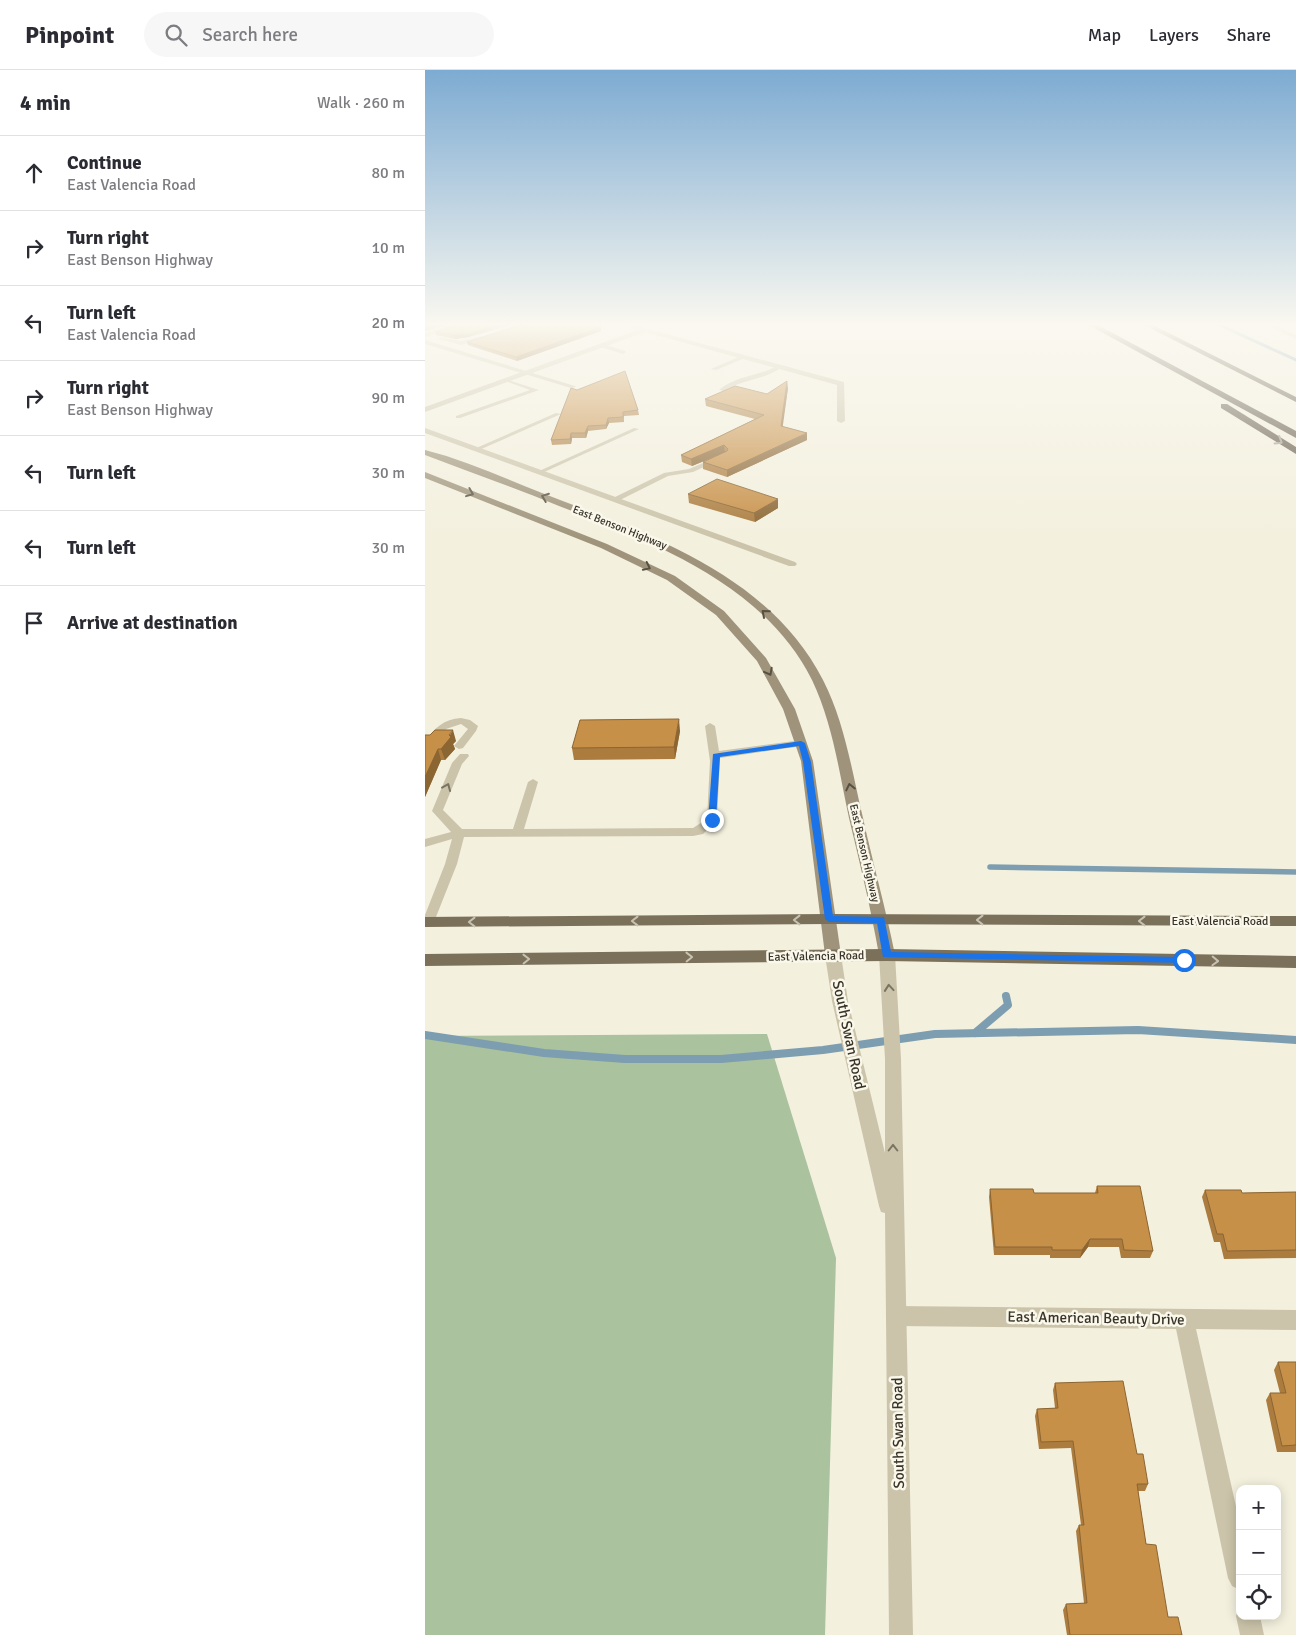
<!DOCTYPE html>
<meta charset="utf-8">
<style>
:root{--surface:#fff;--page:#f7f7f7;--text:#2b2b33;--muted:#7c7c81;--line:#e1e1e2}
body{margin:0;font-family:Signika,sans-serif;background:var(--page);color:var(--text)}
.controls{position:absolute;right:15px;bottom:15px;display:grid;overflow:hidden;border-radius:10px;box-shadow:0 2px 12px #0003}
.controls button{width:45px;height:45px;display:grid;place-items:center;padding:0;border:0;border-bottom:1px solid var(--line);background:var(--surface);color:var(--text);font:25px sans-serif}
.stop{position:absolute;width:15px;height:15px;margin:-11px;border:4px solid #1a73e8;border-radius:50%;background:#fff}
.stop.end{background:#1a73e8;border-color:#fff;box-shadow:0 1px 5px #0008}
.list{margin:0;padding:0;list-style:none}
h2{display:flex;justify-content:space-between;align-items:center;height:65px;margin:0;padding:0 20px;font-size:21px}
h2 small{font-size:16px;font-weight:400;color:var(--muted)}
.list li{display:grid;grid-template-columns:32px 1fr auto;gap:15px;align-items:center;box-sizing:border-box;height:75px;padding:0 20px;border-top:1px solid var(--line)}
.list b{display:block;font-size:19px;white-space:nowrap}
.list p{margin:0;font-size:16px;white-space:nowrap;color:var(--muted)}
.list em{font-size:16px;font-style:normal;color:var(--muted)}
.icon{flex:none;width:28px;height:28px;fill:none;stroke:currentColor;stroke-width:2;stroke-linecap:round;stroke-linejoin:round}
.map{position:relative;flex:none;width:871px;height:1565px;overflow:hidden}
header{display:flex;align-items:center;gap:30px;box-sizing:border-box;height:70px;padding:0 25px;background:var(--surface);border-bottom:1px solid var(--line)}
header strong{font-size:24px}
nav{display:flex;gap:28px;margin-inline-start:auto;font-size:18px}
.search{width:350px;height:45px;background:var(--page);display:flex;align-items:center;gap:12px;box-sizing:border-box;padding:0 18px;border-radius:28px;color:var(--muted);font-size:19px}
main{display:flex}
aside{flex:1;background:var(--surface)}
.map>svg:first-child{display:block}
</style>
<header>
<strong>Pinpoint</strong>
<div class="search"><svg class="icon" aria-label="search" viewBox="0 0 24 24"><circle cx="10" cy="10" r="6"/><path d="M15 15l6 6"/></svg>Search here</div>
<nav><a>Map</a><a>Layers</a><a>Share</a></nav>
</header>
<main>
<aside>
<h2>4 min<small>Walk · 260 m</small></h2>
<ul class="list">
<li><svg class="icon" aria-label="ahead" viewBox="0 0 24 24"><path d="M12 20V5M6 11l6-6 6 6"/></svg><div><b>Continue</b><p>East Valencia Road</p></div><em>80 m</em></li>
<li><svg class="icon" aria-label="right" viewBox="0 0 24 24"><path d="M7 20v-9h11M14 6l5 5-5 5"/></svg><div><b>Turn right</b><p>East Benson Highway</p></div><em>10 m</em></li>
<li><svg class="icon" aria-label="left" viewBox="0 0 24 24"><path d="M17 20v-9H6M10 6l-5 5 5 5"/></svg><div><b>Turn left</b><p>East Valencia Road</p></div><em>20 m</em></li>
<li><svg class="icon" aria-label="right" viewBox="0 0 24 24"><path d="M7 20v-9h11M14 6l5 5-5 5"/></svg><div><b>Turn right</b><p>East Benson Highway</p></div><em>90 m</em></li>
<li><svg class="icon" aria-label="left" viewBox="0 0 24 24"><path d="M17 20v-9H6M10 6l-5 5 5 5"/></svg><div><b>Turn left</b></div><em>30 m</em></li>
<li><svg class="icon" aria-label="left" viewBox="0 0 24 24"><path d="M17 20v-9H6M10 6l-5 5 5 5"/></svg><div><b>Turn left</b></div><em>30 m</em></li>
<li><svg class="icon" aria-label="arrive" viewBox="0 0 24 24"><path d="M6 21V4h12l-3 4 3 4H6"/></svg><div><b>Arrive at destination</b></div></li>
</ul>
</aside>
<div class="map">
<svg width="871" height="1565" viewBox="0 0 871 1565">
<rect width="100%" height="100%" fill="#f3f0de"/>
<polygon fill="#aac29e" points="342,964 411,1188 400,1565 0,1565 0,966"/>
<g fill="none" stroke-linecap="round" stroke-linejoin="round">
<polyline stroke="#7d9db0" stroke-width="3" points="788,252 871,290"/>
<polyline stroke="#7d9db0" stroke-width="5.5" points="565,797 871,802"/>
<g stroke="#7d9db0" stroke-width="8">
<polyline points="550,963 583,935 581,926"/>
<polyline points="0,965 119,983 200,989 296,989 398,980 510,964 713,960 871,970"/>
</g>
<g fill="#cbc4aa" fill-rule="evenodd">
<polygon points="38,252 47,252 0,267 0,263"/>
<polygon points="56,266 58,269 36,275 13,269 16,267 36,271"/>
<polygon points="0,270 150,316 151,317 146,318 0,274"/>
<polygon points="178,274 200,281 201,282 198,284 176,277"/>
<polygon points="318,285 320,288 291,300 286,299"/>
<path d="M 352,296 L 357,297 C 340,310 317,309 299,321 L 294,320 C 310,306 334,306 352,296 Z"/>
<polygon points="80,309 114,320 35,348 31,348 31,346 105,320 80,311"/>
<polygon points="131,343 136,344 54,380 49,379"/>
<polygon points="209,358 214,359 117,403 112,402"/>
<polygon points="292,387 294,388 294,390 268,402 243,406 193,431 186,429 239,403 264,399"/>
<path d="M 36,648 L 45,650 L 53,656 L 51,661 L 38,678 L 34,679 L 29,676 L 43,659 L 36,654 L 21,659 L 9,674 L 1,674 L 0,672 C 9,658 19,649 36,648 Z"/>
<polygon points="285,653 290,656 294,681 377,670 382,673 377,676 295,688 292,750 278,764 268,766 39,767 32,794 9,852 7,855 0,855 0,845 20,794 27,769 0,777 0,769 26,762 7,741 27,693 35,684 43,684 44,686 37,694 18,740 37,759 88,759 103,712 108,709 113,712 99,759 268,758 282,749 285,691 280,656"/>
</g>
<g fill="#cbc4aa" fill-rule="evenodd">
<polygon points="187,252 197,252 419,312 420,351 416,353 412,351 412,315 220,262 0,342 0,337 213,260"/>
<polygon points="0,358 370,492 372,494 370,496 364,496 0,363"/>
<polygon points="471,1236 871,1240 871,1260 771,1259 815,1454 815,1520 807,1516 803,1508 751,1259 471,1256 464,1253 461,1246 464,1239"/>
<polygon points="814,1537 815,1546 835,1546 839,1565 815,1565 811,1546"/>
</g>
<g fill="#cbc4aa" fill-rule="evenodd">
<polygon points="834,252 842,252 871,265 871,269"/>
<polygon points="408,879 413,881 416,885 423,931 460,1083 460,989 454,885 457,881 462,879 467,881 470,885 476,989 488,1565 464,1565 460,1143 456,1142 454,1136 407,931 400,885 403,881"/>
</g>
<g fill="#9f947b" fill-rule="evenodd">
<path d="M 0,380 C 40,390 79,408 117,423 C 221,463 344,504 398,610 C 420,653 427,702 438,748 C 448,794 461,839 470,885 L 467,889 L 462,891 L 457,889 L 454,885 C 446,839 435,794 424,748 C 414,702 408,654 387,610 C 339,514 228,472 134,436 C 90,418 45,402 0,385 Z"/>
<polygon points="0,402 182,474 250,506 299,541 341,588 370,639 388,691 416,885 413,889 408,891 403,889 400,885 376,691 358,639 332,591 291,545 242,510 176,478 0,408"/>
</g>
<g fill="#7b705a" fill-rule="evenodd">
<polygon points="404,844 871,846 871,856 404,854 0,857 0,847"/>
<polygon points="462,879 871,886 871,898 462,891 0,896 0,884"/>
</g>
<g fill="#5a5040" fill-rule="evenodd">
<polygon points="658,252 667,252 871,361 871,368"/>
<polygon points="713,252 722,252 871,327 871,332"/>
<polygon points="796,334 802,334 871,377 871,384 796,338"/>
</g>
</g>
<g fill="#ab7c3e">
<polygon points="176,261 92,291 43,275 42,272"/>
<polygon points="11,262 44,267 30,269 11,265"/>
<polygon points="146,318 213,340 214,345 199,346 199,352 184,353 181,359 163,361 161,368 147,368 146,374 127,375 126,370"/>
<polygon points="363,318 357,356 382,370 302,407 278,399 278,392 292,386 267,396 257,392 256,385 330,349 281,336 280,329 342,324"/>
<polygon points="263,424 353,438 330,452 264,433"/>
<polygon points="255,661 250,689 149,690 147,678"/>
<polygon points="0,665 31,671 28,674 30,679 20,690 16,690 0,727"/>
<polygon points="672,1116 728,1181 725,1188 696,1188 694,1177 663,1177 655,1188 625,1188 625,1185 569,1185 564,1127 565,1119 609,1123 670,1123"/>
<polygon points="780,1120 817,1123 871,1122 871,1188 799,1189 795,1172 789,1172 777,1127"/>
<polygon points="853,1292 871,1292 871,1382 852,1382 841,1330 845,1323 855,1323 849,1300"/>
<polygon points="630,1313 712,1384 723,1414 720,1421 713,1421 721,1474 743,1547 757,1565 642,1565 638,1540 641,1534 659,1533 651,1461 654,1455 656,1455 646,1378 614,1379 610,1346 612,1339 630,1338 628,1320"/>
</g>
<g fill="#8b6532">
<polygon points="18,252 32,252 0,261 0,257"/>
<polygon points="82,252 95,252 44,267 30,269 29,265"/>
<polygon points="176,257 176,261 92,291 91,287"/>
<polygon points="362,311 363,318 357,362 356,356"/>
<polygon points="183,348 184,353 181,359 181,355"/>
<polygon points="163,356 163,361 161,368 160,363"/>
<polygon points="146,363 147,368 146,374 145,369"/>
<polygon points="382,363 382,370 302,407 302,400"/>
<polygon points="299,375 300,382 267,396 266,389"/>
<polygon points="353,429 353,438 330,452 329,443"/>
<polygon points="254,649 255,661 250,689 249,677"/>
<polygon points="28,660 31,671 28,674 30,679 20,690 16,679"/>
<polygon points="13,679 16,690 0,727 0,707"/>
<polygon points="665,1169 663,1177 655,1188 657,1180"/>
</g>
<g fill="#c79048" stroke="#8b6532">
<polygon points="0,252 18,252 0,257"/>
<polygon points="40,252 82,252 43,264 29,265 11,262"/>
<polygon points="105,252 158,252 176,257 91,287 42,272"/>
<polygon points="200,301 213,340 198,342 198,347 183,348 181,355 163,356 160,363 146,363 145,369 126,370 146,318 152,320"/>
<polygon points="362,311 356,356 382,363 302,400 278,392 302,381 303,379 299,375 266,389 256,385 339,345 280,329 310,316 342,324"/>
<polygon points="292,409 353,429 329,443 263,424"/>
<polygon points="254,649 249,677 147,678 155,650"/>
<polygon points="10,660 28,660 24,665 26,667 16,679 13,679 0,707 0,665 5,665"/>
<polygon points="672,1116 715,1116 728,1181 699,1180 697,1169 665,1169 657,1180 627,1180 627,1177 570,1177 565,1119 608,1119 609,1123 673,1123"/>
<polygon points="780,1120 816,1120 817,1123 871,1122 871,1180 802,1181 798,1164 792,1164"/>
<polygon points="853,1292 871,1292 871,1375 857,1376 845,1323 861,1323"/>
<polygon points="698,1311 712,1384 718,1384 723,1414 712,1414 721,1474 731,1475 743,1547 753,1547 757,1565 645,1565 641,1534 662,1533 654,1455 659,1455 648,1371 616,1372 612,1339 633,1338 630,1313"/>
</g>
<defs><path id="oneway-chevron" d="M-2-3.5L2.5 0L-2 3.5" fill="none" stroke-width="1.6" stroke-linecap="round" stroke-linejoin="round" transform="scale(1.25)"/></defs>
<use stroke="#a29c8d" href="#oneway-chevron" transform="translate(854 371) rotate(32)"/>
<g stroke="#585042">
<use href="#oneway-chevron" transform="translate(45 423) rotate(22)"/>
<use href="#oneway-chevron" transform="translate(120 427) rotate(-159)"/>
<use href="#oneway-chevron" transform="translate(222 497) rotate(26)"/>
<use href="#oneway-chevron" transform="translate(340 543) rotate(-139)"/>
<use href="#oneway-chevron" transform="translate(344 602) rotate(62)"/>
<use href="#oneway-chevron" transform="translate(425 717) rotate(-102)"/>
</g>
<g stroke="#7b7463">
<use href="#oneway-chevron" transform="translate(22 717) rotate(-67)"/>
<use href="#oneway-chevron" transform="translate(464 918) rotate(-95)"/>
<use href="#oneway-chevron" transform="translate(468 1078) rotate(-90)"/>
</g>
<g stroke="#c7c2b1">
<use href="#oneway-chevron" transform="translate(372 850) rotate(180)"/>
<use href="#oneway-chevron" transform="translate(555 850) rotate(-180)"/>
<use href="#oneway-chevron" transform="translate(210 851) rotate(180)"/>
<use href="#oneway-chevron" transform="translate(717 851) rotate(-180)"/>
<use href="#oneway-chevron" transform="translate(47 852) rotate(180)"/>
<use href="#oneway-chevron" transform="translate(264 887) rotate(-1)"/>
<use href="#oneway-chevron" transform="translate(101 889) rotate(-1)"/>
<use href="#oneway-chevron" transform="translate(790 891) rotate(2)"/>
</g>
<linearGradient id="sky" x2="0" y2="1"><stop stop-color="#7dabd2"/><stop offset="0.54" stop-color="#faf8f0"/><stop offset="1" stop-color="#faf8f0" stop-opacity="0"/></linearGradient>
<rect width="871" height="471" fill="url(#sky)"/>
<polygon fill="#1a73e8" points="376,671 380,673 386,692 408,846 459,847 466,882 759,887 762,888 762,893 458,887 452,853 404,852 400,849 378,692 374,676 295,687 291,750 287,752 283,750 288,684"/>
<g text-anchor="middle" stroke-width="5" stroke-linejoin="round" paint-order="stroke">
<g font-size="11" fill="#393329" stroke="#faf8eb">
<text transform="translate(195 457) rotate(22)" y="4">East Benson Highway</text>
<text transform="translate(440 783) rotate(77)" y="4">East Benson Highway</text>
</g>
<g font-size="12" fill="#393329" stroke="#faf8eb">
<text x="795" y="855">East Valencia Road</text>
<text transform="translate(391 886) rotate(-1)" y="4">East Valencia Road</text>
</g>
<g font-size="15" fill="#393329" stroke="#faf8eb">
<text transform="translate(424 965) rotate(78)" y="5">South Swan Road</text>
<text transform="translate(671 1248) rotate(1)" y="5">East American Beauty Drive</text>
<text transform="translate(473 1363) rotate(-91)" y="5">South Swan Road</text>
</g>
</g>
</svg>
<div class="controls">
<button>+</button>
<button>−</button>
<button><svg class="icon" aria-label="locate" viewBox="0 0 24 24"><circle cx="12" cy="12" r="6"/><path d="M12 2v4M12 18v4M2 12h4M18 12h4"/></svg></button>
</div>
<div class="stop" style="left:759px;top:890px"></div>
<div class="stop end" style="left:287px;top:750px"></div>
</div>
</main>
